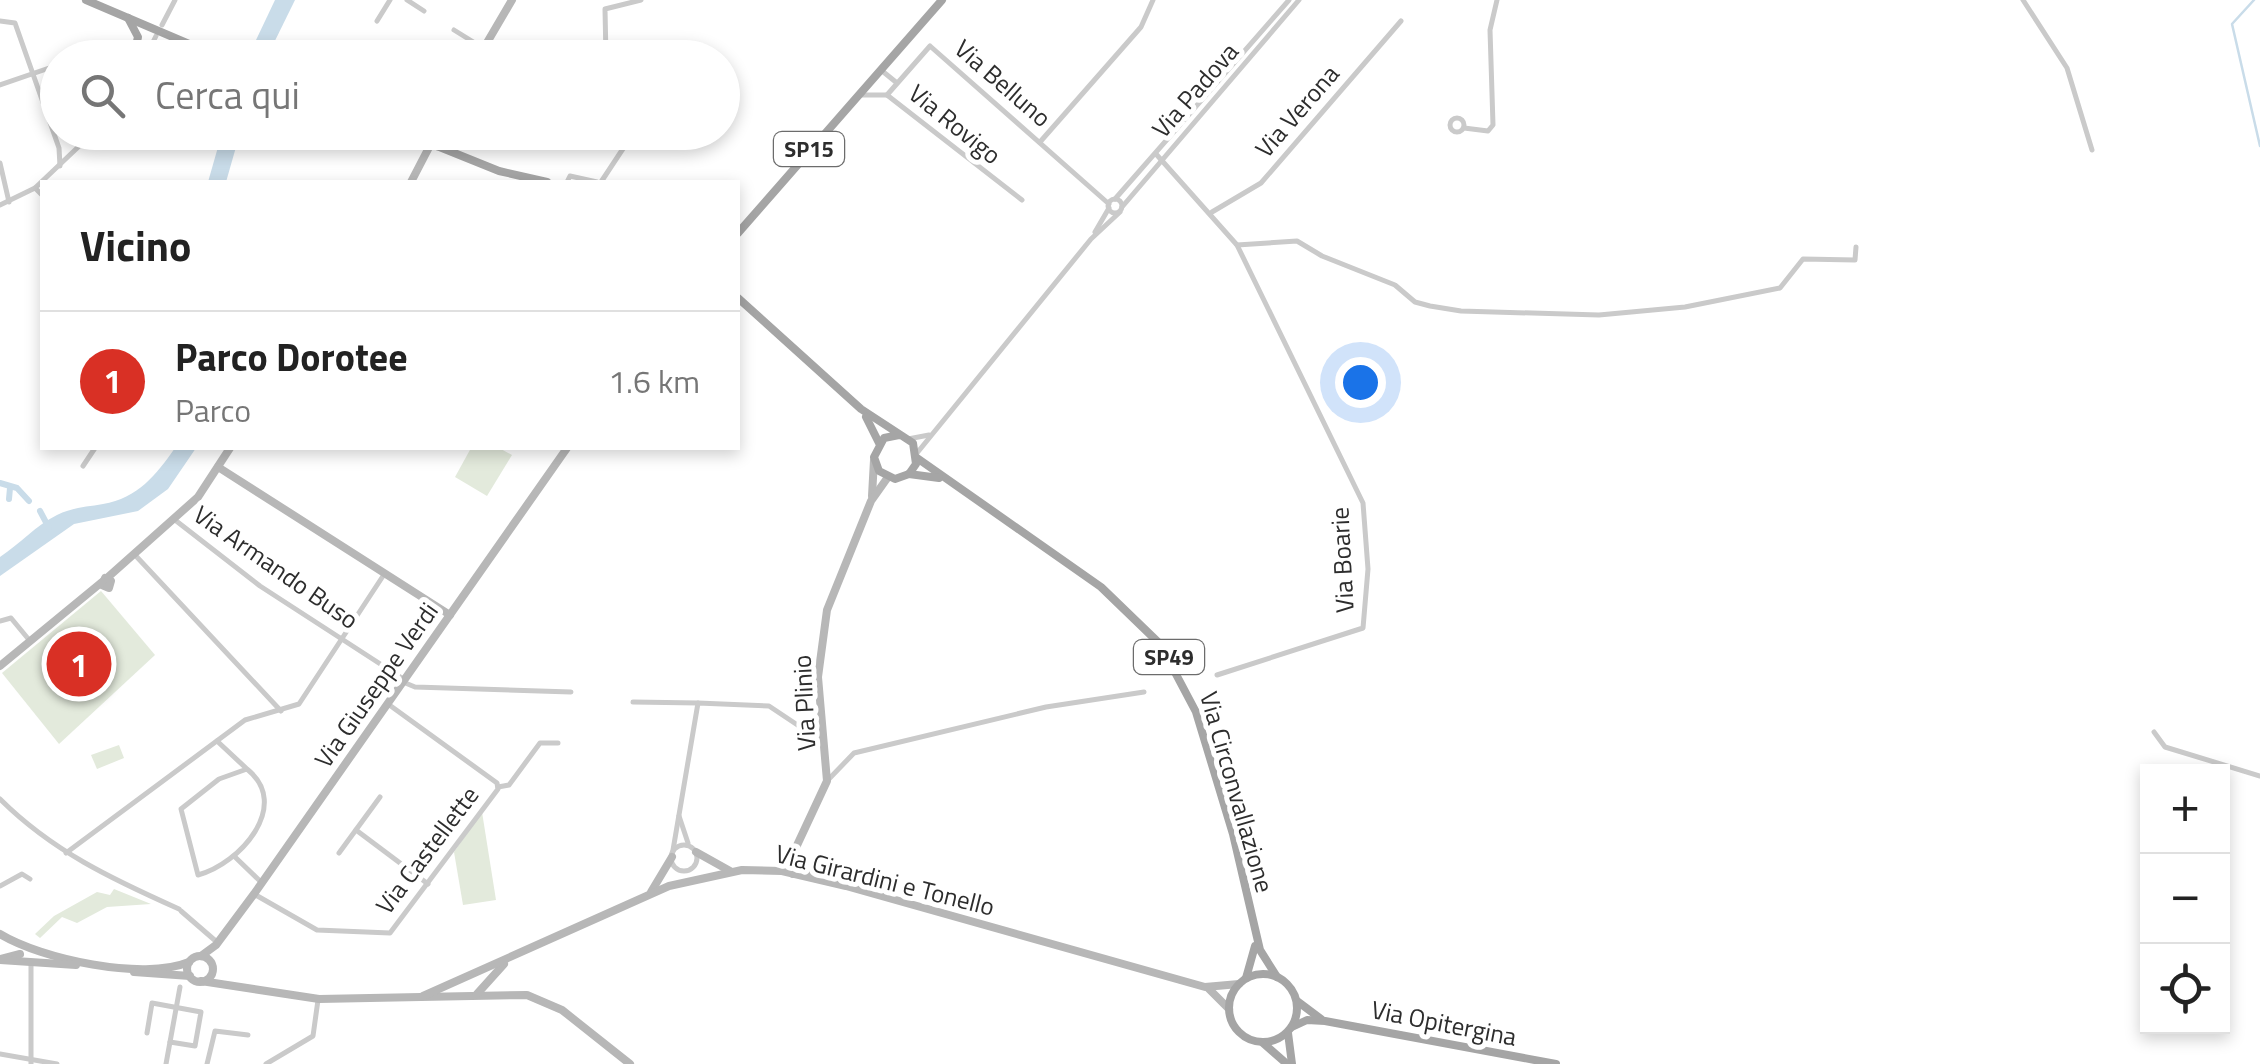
<!DOCTYPE html>
<html lang="it">
<meta charset="utf-8">
<style>
:root{--surface:#fff;--page:#f2f2f2;--text:#222;--muted:#767676;--line:#e0e0e0;--accent:#d93025}
body{margin:0;font-family:"Titillium Web",sans-serif;background:var(--page);color:var(--text)}
.controls{position:absolute;right:30px;bottom:30px;display:grid;overflow:hidden;border-radius:0px;box-shadow:0 5px 15px #0003}
.controls button{width:90px;height:90px;display:grid;place-items:center;padding:0;border:0;border-bottom:2px solid var(--line);background:var(--surface);color:var(--text);font:50px sans-serif}
.you{position:absolute;left:1360px;top:382px;width:35px;height:35px;margin:-25px;border:8px solid #fff;border-radius:50%;background:#1a73e8;box-shadow:0 0 0 15px #1a73e833}
.badge{display:grid;place-items:center;width:65px;height:65px;border-radius:50%;background:var(--accent);color:#fff;font-size:32px;font-weight:700}
.pin{position:absolute;translate:-50% -50%;border:5px solid #fff;box-shadow:0 2px 10px #0006}
.list{margin:0;padding:0;list-style:none}
h2{display:flex;justify-content:space-between;align-items:center;height:130px;margin:0;padding:0 40px;font-size:42px}
h2 small{font-size:32px;font-weight:400;color:var(--muted)}
.list li{display:grid;grid-template-columns:65px 1fr auto;gap:30px;align-items:center;box-sizing:border-box;height:140px;padding:0 40px;border-top:2px solid var(--line)}
.list b{display:block;font-size:38px;white-space:nowrap}
.list p{margin:0;font-size:32px;white-space:nowrap;color:var(--muted)}
.list em{font-size:32px;font-style:normal;color:var(--muted)}
.icon{flex:none;width:55px;height:55px;fill:none;stroke:currentColor;stroke-width:2;stroke-linecap:round;stroke-linejoin:round}
.map{position:relative;flex:none;width:2260px;height:1064px;overflow:hidden}
.search{position:absolute;background:var(--surface);box-shadow:0 5px 15px #0003;left:40px;top:40px;width:700px;height:110px;display:flex;align-items:center;gap:25px;box-sizing:border-box;padding:0 35px;border-radius:55px;color:var(--muted);font-size:38px}
.panel{position:absolute;background:var(--surface);box-shadow:0 5px 15px #0003;left:40px;top:180px;width:700px;height:270px;border-radius:0px}
.map>svg:first-child{display:block}
</style>
<div class="map">
<svg width="2260" height="1064" viewBox="0 0 2260 1064">
<rect width="100%" height="100%" fill="#fff"/>
<g fill="#e3eadc">
<polygon points="471,448 499,448 512,455 487,496 455,477"/>
<polygon points="101,591 155,655 59,744 2,673"/>
<polygon points="119,745 124,758 97,769 91,755"/>
<polygon points="482,812 496,900 463,905 454,852"/>
<polygon points="114,889 151,904 107,907 77,923 62,917 40,938 35,934 54,916 97,892 110,895"/>
</g>
<g fill="#c9dce9">
<polygon points="275,0 295,0 267,57 248,57"/>
<polygon points="222,133 240,133 226,182 208,182"/>
<path d="M 175,448 L 196,448 L 168,489 L 138,511 L 74,524 L 0,576 L 0,557 C 20,544 36,525 57,515 C 73,507 87,507 103,504 C 138,498 156,475 175,448 Z"/>
</g>
<g fill="none" stroke-linecap="round" stroke-linejoin="round">
<polyline stroke="#c9dce9" stroke-width="2.5" points="2254,0 2232,24 2260,146"/>
<g stroke="#c9dce9" stroke-width="6">
<polyline points="0,483 17,488 29,501"/>
<polyline points="9,499 10,488"/>
<polyline points="40,511 49,528"/>
</g>
<g stroke="#cacaca" stroke-width="5">
<polyline points="407,0 424,11"/>
<polyline points="2023,0 2067,68 2092,150"/>
<polyline points="0,21 15,23 59,148 60,166"/>
<polyline points="377,21 390,0"/>
<polyline points="162,25 175,0"/>
<polyline points="454,30 483,48"/>
<polyline points="79,58 93,52"/>
<polyline points="145,58 156,36"/>
<polyline points="606,58 605,9 641,0"/>
<polyline points="881,70 897,83"/>
<polyline points="0,85 58,65"/>
<polyline points="862,95 887,95 1022,200"/>
<polyline points="887,95 930,46 1109,204"/>
<circle cx="1457" cy="125" r="7"/>
<polyline points="1464,128 1488,131 1493,125 1490,30 1497,0"/>
<polyline points="1040,142 1141,27 1153,0"/>
<polyline points="1156,154 1237,245 1363,503 1368,569 1363,628 1217,675"/>
<polyline points="0,163 9,202"/>
<polyline points="567,182 570,176 597,182"/>
<polyline points="601,182 634,132"/>
<polyline points="35,188 42,195"/>
<polyline points="1115,199 1289,0"/>
<circle cx="1115" cy="206" r="7"/>
<polyline points="0,205 35,188 94,132"/>
<polyline points="1122,207 1299,0"/>
<polyline points="1212,212 1261,183 1401,21"/>
<polyline points="1095,232 1109,208"/>
<polyline points="1237,245 1297,241 1322,256 1395,285 1415,302 1430,306 1461,311 1599,315 1685,307 1780,288 1803,259 1855,260 1856,247"/>
<polyline points="908,439 929,435"/>
<polyline points="917,453 1091,239 1120,212"/>
<polyline points="83,466 95,448"/>
<polyline points="175,520 260,586 405,680"/>
<polyline points="135,555 281,711"/>
<polyline points="0,621 11,618 30,641"/>
<polyline points="403,682 415,687 571,692"/>
<polyline points="633,702 698,703"/>
<polyline points="2154,732 2165,747 2260,776"/>
<path d="M 217,741 L 247,769 L 219,779 L 181,809 L 198,875 C 240,864 292,805 247,769"/>
<polyline points="827,781 854,753 1046,707 1144,692"/>
<polyline points="498,787 509,785 540,743 558,743"/>
<path d="M 0,799 C 52,851 112,879 179,909"/>
<polyline points="679,816 688,843"/>
<polyline points="356,830 428,884"/>
<circle cx="684" cy="858" r="13"/>
<polyline points="66,853 245,720 299,704 385,573"/>
<polyline points="339,853 380,797"/>
<polyline points="234,856 261,882"/>
<polyline points="672,856 698,703 769,706 823,742"/>
<polyline points="0,886 22,874 30,879"/>
<polyline points="254,894 317,930 390,933 498,789 497,783 388,704"/>
<polyline points="181,911 218,943"/>
<polyline points="147,1033 152,1003 201,1012 195,1046 170,1042"/>
<polyline points="0,1054 57,1064"/>
<polyline points="31,1064 31,965"/>
<polyline points="166,1064 180,987"/>
<polyline points="207,1064 215,1031 248,1035"/>
<polyline points="266,1064 313,1036 318,1000"/>
</g>
<g stroke="#b7b7b7" stroke-width="8">
<polyline points="478,58 512,0"/>
<polyline points="411,182 437,132"/>
<polyline points="218,467 450,615"/>
<polyline points="872,496 874,460"/>
<polygon points="105,578 111,581 109,588 102,585"/>
<polyline points="107,578 198,497 230,448"/>
<polyline points="0,666 102,582"/>
<polyline points="696,852 730,871"/>
<polyline points="798,854 813,876"/>
<polyline points="793,874 792,856 827,781 818,677 827,610 871,501 888,477"/>
<polyline points="651,892 672,857"/>
<path d="M 0,934 C 41,959 143,981 189,962"/>
<polyline points="201,956 216,945 254,894 567,448"/>
<circle cx="200" cy="969" r="13"/>
<polyline points="0,959 20,954"/>
<polyline points="0,960 76,965"/>
<polyline points="134,972 190,976"/>
<polyline points="201,981 319,999 527,995 562,1010 630,1064"/>
<polyline points="1209,989 1229,1009"/>
<polyline points="477,994 504,964"/>
<polyline points="423,996 669,886 742,870 782,871 846,886 1205,987 1239,984"/>
</g>
<g stroke="#a5a5a5" stroke-width="8">
<polyline points="86,0 222,58"/>
<polyline points="93,52 121,56 135,50 138,37 128,18"/>
<polyline points="404,132 426,141"/>
<polyline points="437,146 499,171 547,182"/>
<polyline points="738,233 942,0"/>
<polyline points="738,298 861,409 913,443 916,464 909,474 895,479 879,471 874,457 884,438 899,435"/>
<polyline points="866,417 879,443"/>
<polyline points="917,458 1101,587 1160,644 1196,712 1233,834 1260,950 1277,977"/>
<polyline points="909,474 939,478"/>
<circle cx="1263" cy="1008" r="34"/>
<polyline points="1246,978 1255,946"/>
<polyline points="1297,1001 1321,1019"/>
<polyline points="1292,1027 1307,1020 1325,1021 1556,1064"/>
<polyline points="1288,1033 1292,1064"/>
<polyline points="1263,1043 1287,1064"/>
</g>
<polyline stroke="#a5a5a5" stroke-width="8" points="426,141 437,146"/>
</g>
<g text-anchor="middle" stroke-width="10" stroke-linejoin="round" paint-order="stroke">
<g fill="#fff" stroke="#6c6c6c" stroke-width="2.5">
<rect x="774" y="132" width="70" height="34" rx="8"/>
<rect x="1134" y="640" width="70" height="34" rx="8"/>
</g>
<g font-size="22" font-weight="bold" fill="#2d2d2d">
<text x="809" y="157">SP15</text>
<text x="1169" y="665">SP49</text>
</g>
<g font-size="25" fill="#2d2d2d" stroke="#fff">
<text transform="translate(1003 83) rotate(41)" y="9">Via Belluno</text>
<text transform="translate(1195 90) rotate(-49)" y="9">Via Padova</text>
<text transform="translate(1297 111) rotate(-49)" y="9">Via Verona</text>
<text transform="translate(955 124) rotate(39)" y="9">Via Rovigo</text>
<text transform="translate(1342 560) rotate(-93)" y="9">Via Boarie</text>
<text transform="translate(276 567) rotate(35)" y="9">Via Armando Buso</text>
<text transform="translate(376 685) rotate(-55)" y="9">Via Giuseppe Verdi</text>
<text transform="translate(804 703) rotate(-93)" y="9">Via Plinio</text>
<text transform="translate(1237 792) rotate(74)" y="9">Via Circonvallazione</text>
<text transform="translate(427 850) rotate(-53)" y="9">Via Castellette</text>
<text transform="translate(885 880) rotate(14)" y="9">Via Girardini e Tonello</text>
<text transform="translate(1444 1023) rotate(11)" y="9">Via Opitergina</text>
</g>
</g>
</svg>
<div class="controls">
<button>+</button>
<button>−</button>
<button><svg class="icon" aria-label="locate" viewBox="0 0 24 24"><circle cx="12" cy="12" r="6"/><path d="M12 2v4M12 18v4M2 12h4M18 12h4"/></svg></button>
</div>
<div class="you"></div>
<div class="pin badge" style="left:79px;top:664px">1</div>
<div class="search"><svg class="icon" aria-label="search" viewBox="0 0 24 24"><circle cx="10" cy="10" r="6"/><path d="M15 15l6 6"/></svg>Cerca qui</div>
<section class="panel">
<h2>Vicino<small></small></h2>
<ul class="list">
<li><span class="badge">1</span><div><b>Parco Dorotee</b><p>Parco</p></div><em>1.6 km</em></li>
</ul>
</section>
</div>
